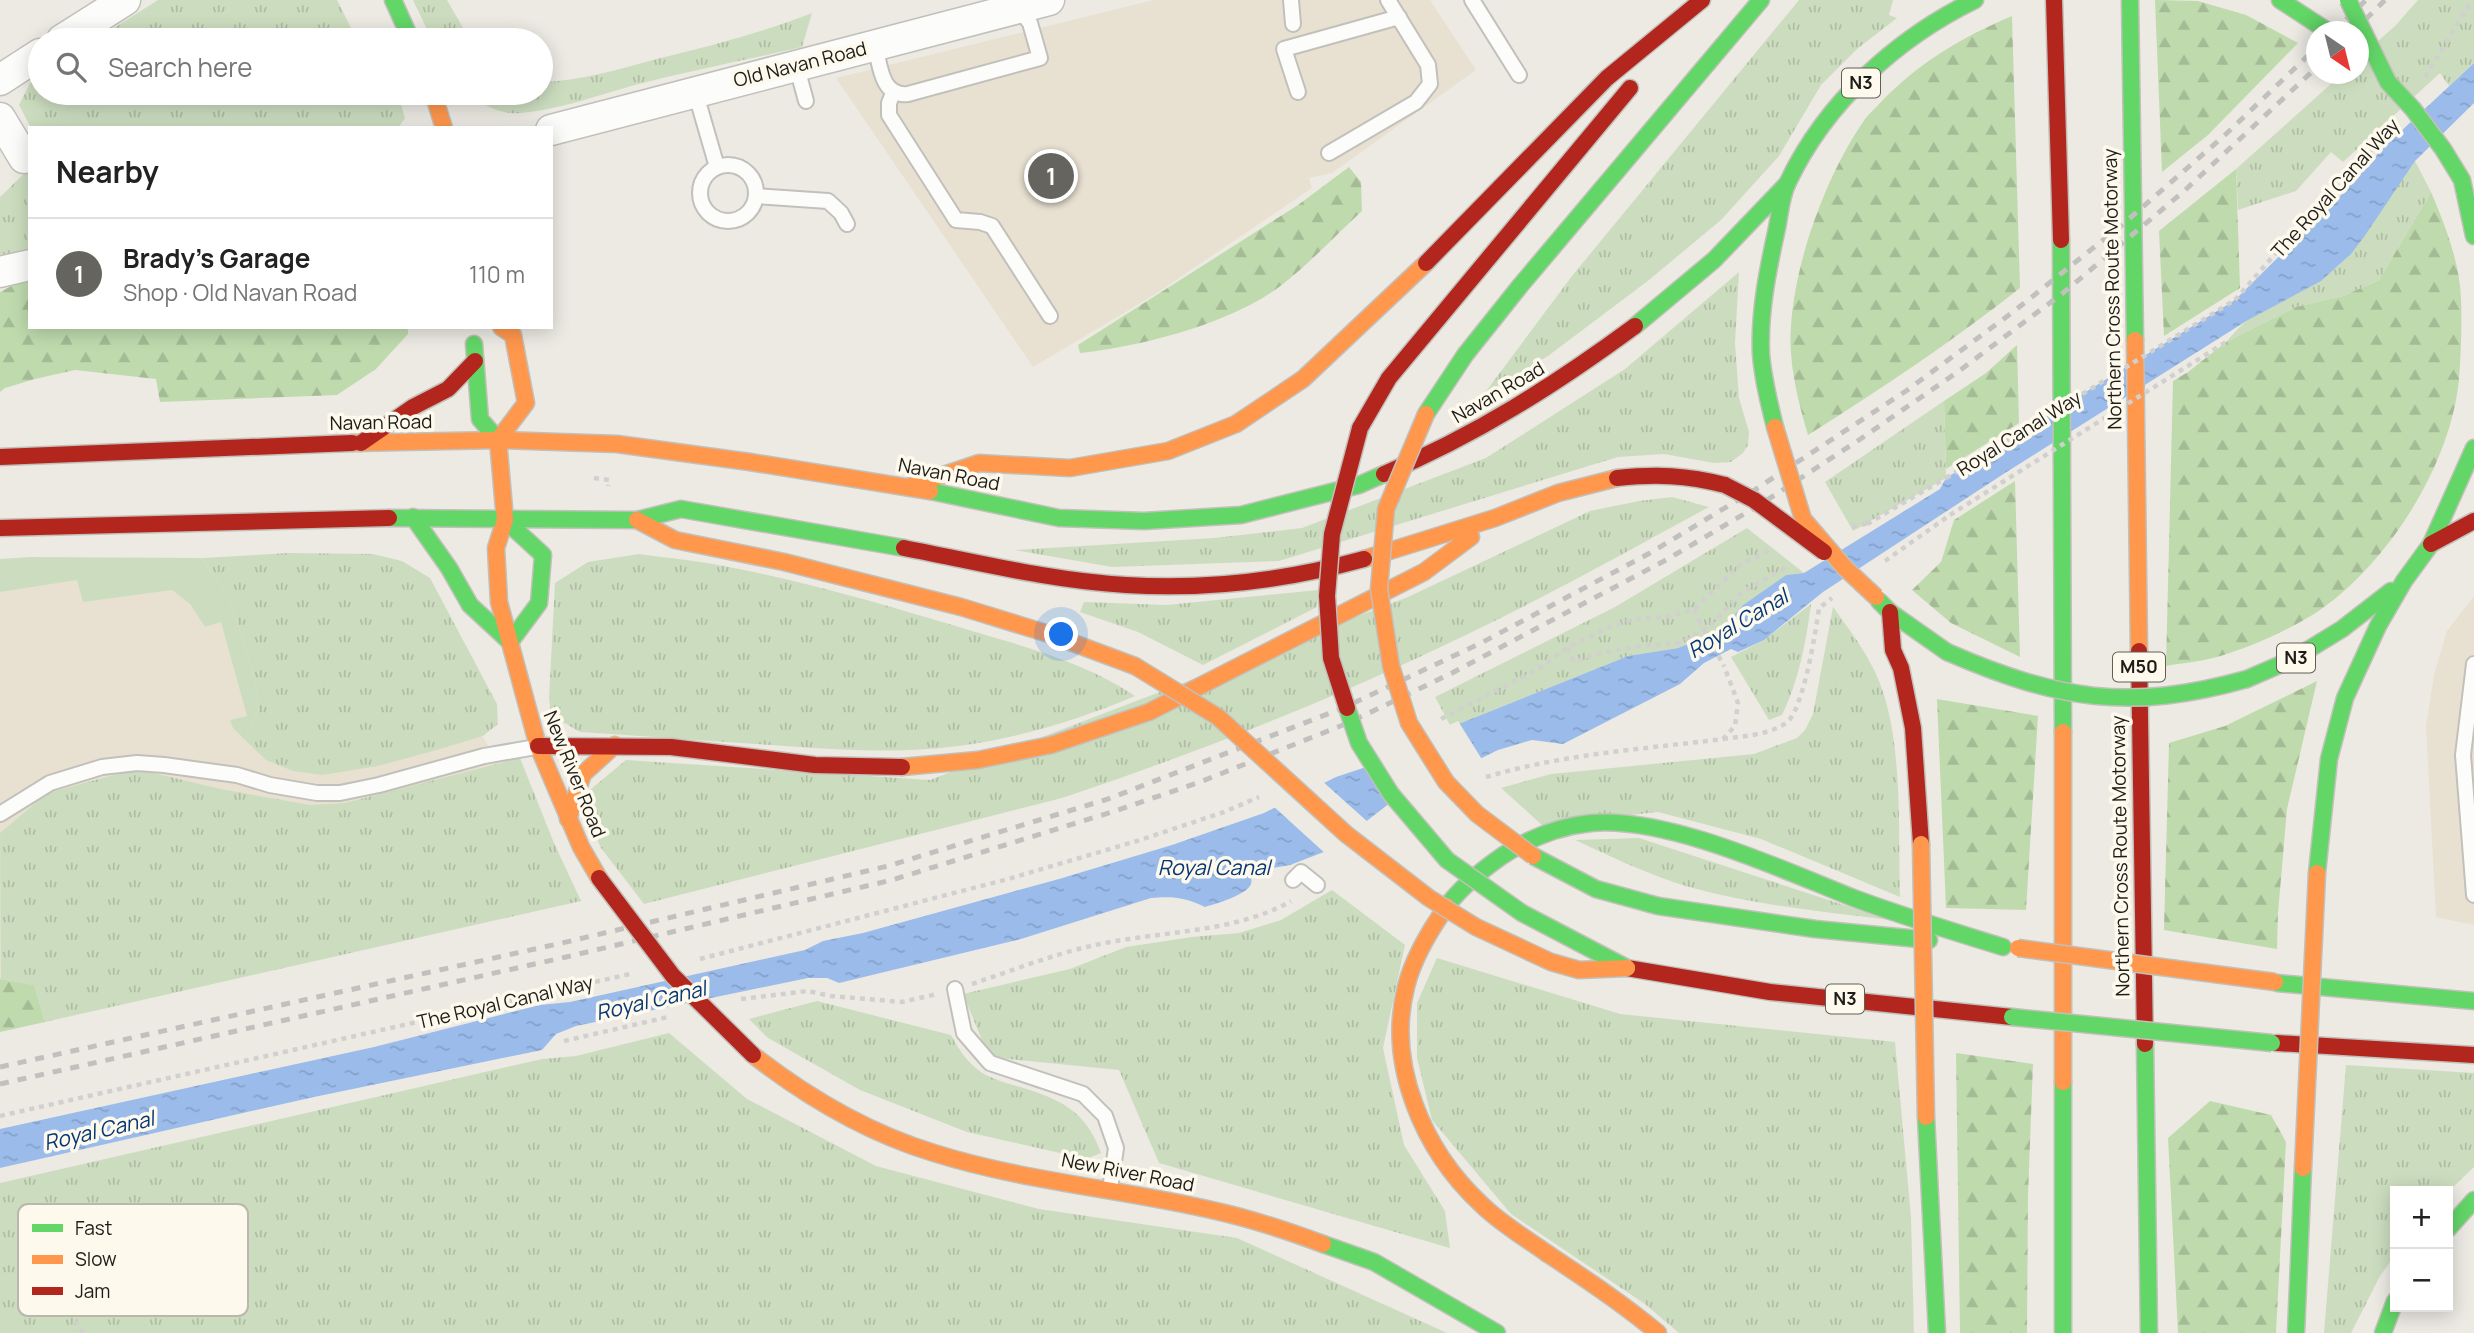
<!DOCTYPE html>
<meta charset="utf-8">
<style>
:root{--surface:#fff;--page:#f2f2f2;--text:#222;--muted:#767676;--line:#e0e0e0;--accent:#66645f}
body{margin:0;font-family:Manrope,sans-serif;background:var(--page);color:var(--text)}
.controls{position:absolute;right:21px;bottom:21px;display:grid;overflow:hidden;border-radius:0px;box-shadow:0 4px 18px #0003}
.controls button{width:63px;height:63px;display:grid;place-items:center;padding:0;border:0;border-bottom:2px solid var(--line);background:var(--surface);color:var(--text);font:35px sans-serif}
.compass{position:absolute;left:2306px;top:21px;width:63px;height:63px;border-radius:50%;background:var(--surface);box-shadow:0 4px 18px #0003;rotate:145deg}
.you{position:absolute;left:1062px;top:635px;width:24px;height:24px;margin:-18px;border:5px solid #fff;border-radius:50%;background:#1a73e8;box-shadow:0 0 0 10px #1a73e833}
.badge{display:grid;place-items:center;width:46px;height:46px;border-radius:50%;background:var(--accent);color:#fff;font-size:23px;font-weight:700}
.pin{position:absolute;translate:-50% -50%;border:4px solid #fff;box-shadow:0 2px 7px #0006}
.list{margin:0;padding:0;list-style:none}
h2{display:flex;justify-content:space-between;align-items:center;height:91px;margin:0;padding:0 28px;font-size:30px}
h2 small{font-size:23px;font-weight:400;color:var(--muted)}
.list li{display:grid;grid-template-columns:46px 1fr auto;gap:21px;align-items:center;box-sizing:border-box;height:112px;padding:0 28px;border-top:2px solid var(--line)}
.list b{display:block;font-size:26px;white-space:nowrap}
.list p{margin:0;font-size:23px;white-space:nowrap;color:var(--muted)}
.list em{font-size:23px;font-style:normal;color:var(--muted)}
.icon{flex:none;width:38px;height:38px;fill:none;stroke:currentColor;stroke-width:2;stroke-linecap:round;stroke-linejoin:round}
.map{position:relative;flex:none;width:2474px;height:1333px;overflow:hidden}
.search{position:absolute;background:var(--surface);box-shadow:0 4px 18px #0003;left:28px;top:28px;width:525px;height:77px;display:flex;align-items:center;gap:18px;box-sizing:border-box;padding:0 24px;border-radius:38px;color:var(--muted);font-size:26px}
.panel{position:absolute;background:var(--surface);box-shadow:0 4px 18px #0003;left:28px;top:126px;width:525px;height:203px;border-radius:0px}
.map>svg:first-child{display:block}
</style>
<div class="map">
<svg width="2474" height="1333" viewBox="0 0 2474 1333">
<defs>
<pattern id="grass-tufts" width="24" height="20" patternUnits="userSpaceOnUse" patternTransform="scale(1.75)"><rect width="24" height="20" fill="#ccddbf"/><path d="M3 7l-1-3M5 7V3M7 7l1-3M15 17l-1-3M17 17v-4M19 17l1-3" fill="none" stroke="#afbda3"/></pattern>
<pattern id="forest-firs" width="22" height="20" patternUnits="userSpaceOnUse" patternTransform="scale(1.75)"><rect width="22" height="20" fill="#bfdbae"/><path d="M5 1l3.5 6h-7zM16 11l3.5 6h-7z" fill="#a4bb95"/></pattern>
<pattern id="water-ripples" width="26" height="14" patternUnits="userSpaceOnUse" patternTransform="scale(1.75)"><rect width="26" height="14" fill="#9bbceb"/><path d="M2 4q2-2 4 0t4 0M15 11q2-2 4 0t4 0" fill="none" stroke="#85a1c9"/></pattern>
</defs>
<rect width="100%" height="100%" fill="#eceae3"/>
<g fill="#e8e1d2">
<polygon points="1154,0 1430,0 1476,70 1332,173 1309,178 1312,188 1154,295 1033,367 836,78"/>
<polygon points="224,565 453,689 517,792 0,1023 0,574"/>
<polygon points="2474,596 2474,925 2436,917 2426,726 2434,675 2447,631"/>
</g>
<g fill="url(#grass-tufts)">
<polygon points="158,0 337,0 357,40 95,40"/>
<polygon points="413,0 447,0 470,40 432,40"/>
<polygon points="1799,0 1893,0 1889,15 1897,18 1857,49 1821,85 1779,156 1721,220 1649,280 1548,356 1484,394 1572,276"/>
<polygon points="2418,0 2474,0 2474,63 2449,86 2440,73 2343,162 2331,152 2296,191 2238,210 2236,169 2342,74 2358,74 2359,58 2396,25"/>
<path d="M 812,13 L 802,47 C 746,60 690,71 635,85 C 598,95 559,110 521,113 C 500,115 483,105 467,93 L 541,93 L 541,82 C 580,81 619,69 657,59 C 709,46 761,33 812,13 Z"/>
<polygon points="40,76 40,93 380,93 383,98 400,101 405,118 398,128 31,128 19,105 30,83"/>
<path d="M 2415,161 L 2431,192 L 2379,280 L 2343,296 L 2296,307 L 2226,342 C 2233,334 2241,325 2249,319 C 2278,300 2312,290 2338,266 C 2371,236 2387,195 2415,161 Z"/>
<polygon points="30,168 30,250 0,258 0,197"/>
<polygon points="1739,272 1735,343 1739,398 1749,432 1748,445 1743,453 1731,462 1714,463 1664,454 1618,457 1279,561 1112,567 1014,550 1214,538 1302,528 1486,458 1625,369"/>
<polygon points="1944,401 1946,478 1853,531 1825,482"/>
<path d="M 1672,497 L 1709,507 C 1630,550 1551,594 1470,633 C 1338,697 1200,752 1062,798 L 644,904 L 601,848 L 584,808 L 591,789 L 626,760 L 930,780 L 1408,597 L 1590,511 L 1639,501 Z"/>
<polygon points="1747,528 1804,573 1786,575 1743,605 1720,631 1678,648 1628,656 1451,727 1435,697 1615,607"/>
<polygon points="289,553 373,554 402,561 430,578 497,704 498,724 483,736 440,749 378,766 323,775 293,771 266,760 244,739 259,709 255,680 231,601 202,558"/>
<path d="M 639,554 C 669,558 700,561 729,567 C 811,583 892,607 972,631 C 1027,647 1088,664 1135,696 C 1083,718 1029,735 972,744 C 906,755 837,750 771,745 C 707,741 643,736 580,732 L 551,715 L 549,698 L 555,583 L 588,562 Z"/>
<polygon points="1318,590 1317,607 1203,665 1138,632 1080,612 1084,602 1167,605"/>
<path d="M 1811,604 C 1806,642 1799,680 1782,715 L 1769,720 L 1731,657 L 1764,640 Z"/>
<path d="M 1833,607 C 1849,629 1865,650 1876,674 C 1904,734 1898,831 1900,897 L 1761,839 L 1658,812 L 1542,825 L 1501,788 L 1551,774 L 1754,754 L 1797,738 L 1805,730 L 1813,714 Z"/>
<polygon points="520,758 554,843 581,901 45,1022 34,985 1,979 0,833 47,793 136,769 221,789 310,805 345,803"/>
<path d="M 1639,838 L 1890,920 C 1823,912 1754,905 1689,887 C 1649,875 1612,857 1575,840 Z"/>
<polygon points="1332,890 1405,945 1383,1048 1404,1145 1445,1211 1450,1248 1159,1163 1119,1070 989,1057 963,994 1070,969 1126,947 1192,937 1239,933 1281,920"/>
<polygon points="1437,958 1620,1014 1895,1042 1911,1217 1914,1333 1679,1333 1645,1304 1511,1214 1432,1120 1417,1058 1417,1003"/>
<path d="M 817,1001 L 951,1035 C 958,1048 965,1059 977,1069 C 988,1078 1003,1082 1017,1086 C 1058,1098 1086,1110 1101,1153 L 1086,1159 L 967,1132 L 860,1090 L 768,1038 L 749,1019 Z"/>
<polygon points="669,1033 747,1099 876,1166 1039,1209 1237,1238 1447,1333 0,1333 0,1183 542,1059 576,1056"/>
<polygon points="2346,1065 2474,1073 2474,1167 2448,1192 2395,1191 2395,1255 2380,1276 2351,1333 2324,1333"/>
</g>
<g fill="url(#forest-firs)">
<polygon points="2155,0 2198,1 2246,15 2298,43 2208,135 2162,172"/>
<path d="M 2012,16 L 2020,288 C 1953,341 1881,389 1808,435 C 1798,401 1788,362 1791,326 C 1795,261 1826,176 1863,122 C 1867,115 1875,109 1880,103 C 1918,63 1962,37 2012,16 Z"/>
<path d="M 1349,167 L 1361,182 L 1362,211 C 1336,235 1311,262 1283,284 C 1233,323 1143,346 1080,353 L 1078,345 L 1298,205 Z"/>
<polygon points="2236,169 2240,288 2164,336 2159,231"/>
<path d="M 2431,192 C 2445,225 2460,263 2461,299 C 2462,325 2461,353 2459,379 C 2451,464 2389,562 2320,610 C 2292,629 2245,650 2213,658 C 2198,662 2181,663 2166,666 L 2173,381 L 2188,372 L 2226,342 L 2296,307 L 2343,296 L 2379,280 Z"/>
<polygon points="30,282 30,327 408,327 408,334 376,369 337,395 160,402 156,379 75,370 35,379 5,388 0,392 0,292 17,283"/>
<polygon points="2017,345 2019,423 1946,469 1944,401 1986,373"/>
<polygon points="2015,481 2020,657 1951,623 1912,590 1941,562 1954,520"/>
<polygon points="2317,681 2287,809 2278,913 2277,949 2164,930 2169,743 2225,726"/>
<polygon points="1937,699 2038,716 2026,910 1946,908"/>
<polygon points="0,979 34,985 45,1022 0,1032"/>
<polygon points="1956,1053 2033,1064 2028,1195 2027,1333 1960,1333"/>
<polygon points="2210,1101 2271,1115 2286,1142 2276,1333 2178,1333 2168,1138"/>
</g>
<polygon fill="#ccddbf" points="30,557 202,558 231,601 255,680 259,709 244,739 233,728 230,720 247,716 221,622 205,627 190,604 172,590 83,602 77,580 0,592 0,559"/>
<path fill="url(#water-ripples)" d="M 2474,63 L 2474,103 L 2415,161 L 2364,237 L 2351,254 L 2321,281 L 2248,320 L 2005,473 L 1823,592 L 1764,640 L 1738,652 L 1731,649 L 1704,663 L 1680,684 L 1563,744 L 1532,740 L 1498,750 L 1390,803 L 1329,850 L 1290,865 L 1251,872 C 1251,876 1252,880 1251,884 C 1247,895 1215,904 1205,907 C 1185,897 1172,896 1151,898 L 1021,939 L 839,983 L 827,978 L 808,978 L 576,1026 L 556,1034 L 542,1050 L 314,1097 L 0,1168 L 0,1129 L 374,1047 L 540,1005 L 570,1002 L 805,950 L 823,941 L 863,933 L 1059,879 L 1172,845 L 1264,813 L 1336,777 L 1369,766 L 1451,727 L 1628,656 L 1678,648 L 1720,631 L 1743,605 L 1786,575 L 1804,573 L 1940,489 L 1946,478 L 2235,300 L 2341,195 L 2384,147 Z"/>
<g fill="#eceae3">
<polygon points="1458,721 1483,761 1392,806 1367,763"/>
<polygon points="1321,780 1369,823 1327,855 1272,805"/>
</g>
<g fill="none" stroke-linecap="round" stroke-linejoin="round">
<g stroke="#c2c0ba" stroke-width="18">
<g id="lane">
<polyline points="1291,0 1293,24"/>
<polyline points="1472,0 1519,75"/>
<path d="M 875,45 C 880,65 881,97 908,94 L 1040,58 L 1030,23 L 1018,8"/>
<polyline points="796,64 806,101"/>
<polyline points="695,91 717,167"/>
<polyline points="1298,92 1284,49 1399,17"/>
<polyline points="893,93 889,103 889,115 956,220 980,222 992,226 1050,316"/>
<polyline points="1329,153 1416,102 1430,84 1428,65 1388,0"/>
<circle cx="728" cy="193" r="28"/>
<polyline points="756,196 828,201 841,213 847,224"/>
<polyline points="2474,664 2463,755 2474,895"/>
<polyline points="0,814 50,783 102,767 137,763 164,765 237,775 270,785 317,793 340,793 379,785 484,756 536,747"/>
<polyline points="1293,880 1301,872 1317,885"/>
<polyline points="955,989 964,1033 990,1063 1083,1094 1105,1116 1116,1148 1110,1189"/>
</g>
</g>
<g stroke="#c2c0ba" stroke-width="33">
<g id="street">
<polyline points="62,40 125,0"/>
<polyline points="0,80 40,54"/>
<polyline points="0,118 24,158"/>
<polyline points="551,130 1049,0"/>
<polyline points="0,272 30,265"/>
</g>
</g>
<g stroke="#c2c0ba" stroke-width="19">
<g id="fast">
<polyline points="393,0 411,40"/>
<polyline points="2130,0 2135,340"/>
<polyline points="2280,0 2329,32"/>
<polyline points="2443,149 2462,180 2474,236"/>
<polyline points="2061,240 2063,732"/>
<polyline points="1635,326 1714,260 1787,184"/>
<polyline points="474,344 480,419 498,440"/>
<polyline points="1426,414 1465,355 1520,286 1761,0"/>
<path d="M 1775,427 C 1769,403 1763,379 1761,354 C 1759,312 1768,269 1777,228 C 1780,213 1781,196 1788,182 C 1826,102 1897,38 1975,0"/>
<polyline points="930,491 1059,518 1144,521 1241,515 1359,485 1384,474"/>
<polyline points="413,517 449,568 470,605 510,642"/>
<polyline points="389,518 637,520 681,509 904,548"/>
<polyline points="505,520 543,555 539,603 510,642"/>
<polyline points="1879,601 1890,612 1947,652"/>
<polyline points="2247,679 2293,659 2342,629 2391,591"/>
<polyline points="2317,873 2329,759 2345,698 2378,626 2404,581 2431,544 2474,448"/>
<path d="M 1447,906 C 1462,886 1482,870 1502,856 C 1528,839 1560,826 1591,823 C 1666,816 1781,869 1851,897 C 1901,916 1952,931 2003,947"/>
<polyline points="1658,906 1815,929 1929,940"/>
<polyline points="2277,983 2474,1001"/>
<polyline points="2145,1044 2149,1333"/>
<polyline points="2063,1082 2063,1333"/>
<polyline points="1926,1117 1937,1333"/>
<polyline points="2448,1229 2474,1200"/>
<polyline points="1323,1244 1374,1262 1497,1333"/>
<polyline points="2296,1333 2303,1168"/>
<polyline points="2383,1333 2395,1301"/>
</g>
</g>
<g stroke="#c2c0ba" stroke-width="19">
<g id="slow">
<polyline points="433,93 444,128"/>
<polyline points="2135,340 2139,651"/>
<polyline points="498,440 505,520 496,548 499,602 538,746 581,847 599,878"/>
<polyline points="498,440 526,403 513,335 501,327"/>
<polyline points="352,443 498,440 617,444 750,462 930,491"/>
<polyline points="908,487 979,463 1070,468 1168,451 1236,424 1303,379 1426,263"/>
<polyline points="637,520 675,540 784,562 961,607 1049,634 1135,666"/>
<polyline points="1364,559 1495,518 1558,493 1617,478"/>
<polyline points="2063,732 2063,1082"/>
<polyline points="902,767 978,760 1051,745 1149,712 1424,572 1471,537"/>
<polyline points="568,819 583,774 615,745"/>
<path d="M 1447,906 C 1430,930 1413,958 1406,987 C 1386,1065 1424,1151 1481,1204 C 1500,1223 1524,1237 1545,1252 C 1584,1278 1622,1303 1658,1333"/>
<path d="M 753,1055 C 807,1097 868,1133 934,1153 C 1026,1182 1123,1189 1216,1211 C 1252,1219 1288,1231 1323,1244"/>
</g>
</g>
<g stroke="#c2c0ba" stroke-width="19">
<g id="jam">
<polyline points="2054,0 2061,240"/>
<polyline points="1426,263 1607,78 1702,0"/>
<polyline points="1360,428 1389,378 1630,88"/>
<polyline points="361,443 413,407 448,389 475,361"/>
<polyline points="0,457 352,443"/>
<path d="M 1384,474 C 1476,435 1555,385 1635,326"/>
<path d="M 1617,478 C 1656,474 1686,475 1725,485"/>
<polyline points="0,528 389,518"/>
<polyline points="2431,544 2474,521"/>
<path d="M 904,548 C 977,562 1052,581 1126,585 C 1205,590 1288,580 1364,559"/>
<polyline points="1890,612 1893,650 1901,668 1913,728 1921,844"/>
<polyline points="2139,651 2145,1044"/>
<polyline points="538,746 671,747 815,765 902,767"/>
<polyline points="1627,968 1770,992 2012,1017"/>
<polyline points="2277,1043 2474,1055"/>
</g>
</g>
<g stroke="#d1d0cf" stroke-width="4.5" stroke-dasharray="5 5" stroke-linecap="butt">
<polyline points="2425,77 2472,0"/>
<polyline points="2235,300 2296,230 2390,131"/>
<polyline points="594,478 609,480 608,486"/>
<polyline points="1867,524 1946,478"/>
<polyline points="1852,527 1869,523"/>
<polyline points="1885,561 1950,515"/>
<polyline points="1694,609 1699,621"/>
<polyline points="1568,647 1574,662 1598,654 1638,646 1681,643 1711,625 1741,593 1788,566"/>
<polyline points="1441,719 1540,668 1568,647 1610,627 1631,620 1670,616 1694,609 1740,565 1770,550"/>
<path d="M 1723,739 C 1744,736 1768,735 1786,723 C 1803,712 1816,630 1819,608 L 1832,598"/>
<path d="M 1486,777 C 1563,754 1644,749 1723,739 L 1735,726 L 1738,703 L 1724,666"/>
<polyline points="700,959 1008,879 1137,841 1224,812 1259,797"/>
<path d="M 972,984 C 1011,971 1051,955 1091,946 C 1154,931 1234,934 1291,901"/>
<polyline points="741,999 808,991 831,996 902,1002 937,994"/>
<polyline points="564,1041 668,1017"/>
<polyline points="0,1116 630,974"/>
<path d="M 49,1225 C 56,1267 61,1296 83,1333"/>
</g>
<use href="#lane" stroke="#fcfcfb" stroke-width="14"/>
<use href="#street" stroke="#fcfcfb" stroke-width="30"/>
<use href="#fast" stroke="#63d668" stroke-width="16"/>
<use href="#slow" stroke="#ff974d" stroke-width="16"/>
<use href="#jam" stroke="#b3261e" stroke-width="16"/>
<g stroke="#c2c0be" stroke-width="5" stroke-dasharray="9 9" stroke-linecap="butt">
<polyline points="2333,32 2366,0"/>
<polyline points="2353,32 2385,0"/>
<polyline points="0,1067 562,943 888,866 1108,799 1343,708 1481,643 1650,553 1753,491 1906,391 2013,312 2122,225 2225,135 2316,48"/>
<polyline points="0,1084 566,957 892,880 1115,811 1200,782 1348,723 1452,673 1666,560 1761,504 1859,440 1959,371 2063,293 2183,192 2316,68"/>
</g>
<g stroke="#c2c0ba" stroke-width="19" stroke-linecap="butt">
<g id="fast-bridge">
<polyline points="2348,0 2388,82 2413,109 2443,149"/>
<path d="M 1947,652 C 2058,700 2129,712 2247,679"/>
<polyline points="1347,708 1359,743 1391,794 1447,860 1522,913 1627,968"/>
<polyline points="1533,856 1596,889 1658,906"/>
<polyline points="2012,1017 2272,1043"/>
</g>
</g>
<g stroke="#c2c0ba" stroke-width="19" stroke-linecap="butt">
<g id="slow-bridge">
<polyline points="1426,414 1386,509 1379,589 1391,666 1409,723 1446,782 1477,814 1533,856"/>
<polyline points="1775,427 1803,519 1845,568 1876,597"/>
<polyline points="1135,666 1218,717 1346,834 1429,898 1476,927 1551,962 1579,970 1627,968"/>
<polyline points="1921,844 1926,1117"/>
<polyline points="2018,948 2275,982"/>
<polyline points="2303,1168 2317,873"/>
</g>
</g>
<g stroke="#c2c0ba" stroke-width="19" stroke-linecap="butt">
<g id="jam-bridge">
<polyline points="1725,485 1754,500 1824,552"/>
<polyline points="1347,708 1331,658 1327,596 1332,534 1360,428"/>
<polyline points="599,878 673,976 753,1055"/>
</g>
</g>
<g stroke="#d1d0cf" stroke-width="4.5" stroke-dasharray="5 5" stroke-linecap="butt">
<polyline points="1946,478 2235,300"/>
<polyline points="1950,515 2226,342"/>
<polyline points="1699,621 1724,666"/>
</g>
<use href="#fast-bridge" stroke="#63d668" stroke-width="16"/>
<use href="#slow-bridge" stroke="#ff974d" stroke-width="16"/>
<use href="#jam-bridge" stroke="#b3261e" stroke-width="16"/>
</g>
<g text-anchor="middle" stroke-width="7" stroke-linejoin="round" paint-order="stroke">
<g fill="#fdf9ec" stroke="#615e58" stroke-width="2">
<rect x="1842" y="68.5" width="38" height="29" rx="5"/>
<rect x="2277" y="643.5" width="38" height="29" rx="5"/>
<rect x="2113" y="652.5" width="52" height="29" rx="5"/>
<rect x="1826" y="984.5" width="38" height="29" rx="5"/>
</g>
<g font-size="18" font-weight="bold" fill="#1e1c18">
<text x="1861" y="89">N3</text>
<text x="2296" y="664">N3</text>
<text x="2139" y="673">M50</text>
<text x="1845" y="1005">N3</text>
</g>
<g font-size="19" fill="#1e1c18" stroke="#fdf9ec">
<text transform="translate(800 64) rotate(-14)" y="7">Old Navan Road</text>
<text transform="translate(2335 188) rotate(-48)" y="7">The Royal Canal Way</text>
<text transform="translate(2112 289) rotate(-91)" y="7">Northern Cross Route Motorway</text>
<text transform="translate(1498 392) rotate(-30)" y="7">Navan Road</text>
<text transform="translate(381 422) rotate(-1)" y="7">Navan Road</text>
<text transform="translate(2019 433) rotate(-32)" y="7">Royal Canal Way</text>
<text transform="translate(949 474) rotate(11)" y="7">Navan Road</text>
<text transform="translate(575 774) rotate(68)" y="7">New River Road</text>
<text transform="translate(2120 856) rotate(-91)" y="7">Northern Cross Route Motorway</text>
<text transform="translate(505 1002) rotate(-13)" y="7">The Royal Canal Way</text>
<text transform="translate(1128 1172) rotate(11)" y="7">New River Road</text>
</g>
<g font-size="21" font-style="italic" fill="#073775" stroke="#fdf9ec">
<text transform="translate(1738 624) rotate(-31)" y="7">Royal Canal</text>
<text x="1214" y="875">Royal Canal</text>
<text transform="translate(651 1001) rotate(-13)" y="7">Royal Canal</text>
<text transform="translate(99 1131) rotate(-13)" y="7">Royal Canal</text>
</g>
</g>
<rect x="18" y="1204" width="230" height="112" rx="10" fill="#fdf9ec" stroke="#bab7ac" stroke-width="2"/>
<rect x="32" y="1224" width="31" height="8" fill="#63d668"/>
<rect x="32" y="1255" width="31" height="9" fill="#ff974d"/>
<rect x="32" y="1287" width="31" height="8" fill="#b3261e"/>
<g font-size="19" fill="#1e1c18">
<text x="75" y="1235">Fast</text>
<text x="75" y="1266">Slow</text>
<text x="75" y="1298">Jam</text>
</g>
</svg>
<div class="controls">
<button>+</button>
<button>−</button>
</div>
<svg class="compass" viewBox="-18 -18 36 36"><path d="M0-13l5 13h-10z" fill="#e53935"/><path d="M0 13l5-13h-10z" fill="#767676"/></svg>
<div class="you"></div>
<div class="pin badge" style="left:1051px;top:176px">1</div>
<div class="search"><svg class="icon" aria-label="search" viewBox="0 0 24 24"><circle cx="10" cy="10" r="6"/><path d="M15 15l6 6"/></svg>Search here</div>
<section class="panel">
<h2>Nearby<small></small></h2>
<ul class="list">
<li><span class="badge">1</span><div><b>Brady's Garage</b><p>Shop · Old Navan Road</p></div><em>110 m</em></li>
</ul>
</section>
</div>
